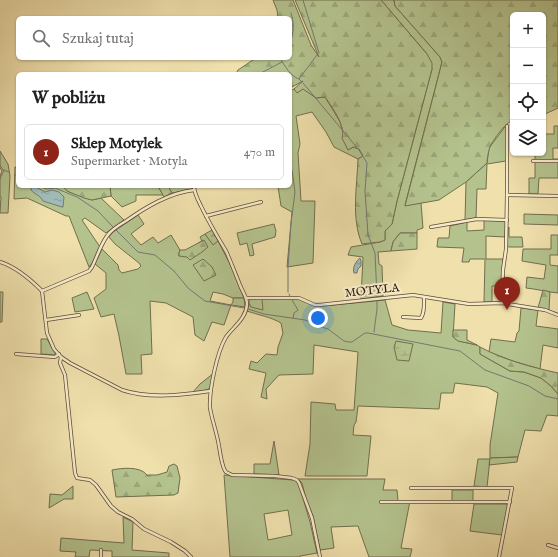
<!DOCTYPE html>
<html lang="pl">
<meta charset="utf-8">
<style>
:root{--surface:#fff;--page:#f6f6f6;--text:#202124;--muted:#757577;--line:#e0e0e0;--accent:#8f2418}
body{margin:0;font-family:"IM FELL English",serif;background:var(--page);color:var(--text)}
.controls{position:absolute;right:12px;top:12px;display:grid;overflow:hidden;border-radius:6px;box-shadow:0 1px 3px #0004}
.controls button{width:36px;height:36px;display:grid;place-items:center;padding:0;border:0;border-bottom:1px solid var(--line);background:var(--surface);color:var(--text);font:20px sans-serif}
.you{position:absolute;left:318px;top:318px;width:14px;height:14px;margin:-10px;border:3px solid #fff;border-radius:50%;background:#1a73e8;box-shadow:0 0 0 6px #1a73e833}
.badge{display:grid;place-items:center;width:26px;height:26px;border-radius:50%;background:var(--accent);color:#fff;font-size:13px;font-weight:700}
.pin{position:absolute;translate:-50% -33px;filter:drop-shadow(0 1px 2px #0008)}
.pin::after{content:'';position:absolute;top:21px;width:14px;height:12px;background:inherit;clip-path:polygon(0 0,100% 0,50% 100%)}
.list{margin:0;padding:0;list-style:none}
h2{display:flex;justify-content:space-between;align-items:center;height:52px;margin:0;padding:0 16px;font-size:17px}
h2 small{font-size:13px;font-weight:400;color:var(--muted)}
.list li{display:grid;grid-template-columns:26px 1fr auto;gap:12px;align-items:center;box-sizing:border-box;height:56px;margin:0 8px 8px;padding:0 8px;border:1px solid var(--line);border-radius:6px}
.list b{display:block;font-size:15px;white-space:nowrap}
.list p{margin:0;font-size:13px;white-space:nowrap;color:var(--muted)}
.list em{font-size:13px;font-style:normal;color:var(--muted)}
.icon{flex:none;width:22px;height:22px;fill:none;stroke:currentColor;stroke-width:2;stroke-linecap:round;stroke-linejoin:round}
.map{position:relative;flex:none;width:558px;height:557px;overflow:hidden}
.search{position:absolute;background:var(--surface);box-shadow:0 1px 3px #0004;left:16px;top:16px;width:276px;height:44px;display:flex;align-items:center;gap:10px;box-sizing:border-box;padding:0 14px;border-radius:6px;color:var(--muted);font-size:15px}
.panel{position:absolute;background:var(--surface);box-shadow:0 1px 3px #0004;left:16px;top:72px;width:276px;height:116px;border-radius:6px}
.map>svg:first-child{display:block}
</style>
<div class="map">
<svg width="558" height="557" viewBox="0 0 558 557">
<defs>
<pattern id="forest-firs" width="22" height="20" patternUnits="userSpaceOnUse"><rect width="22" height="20" fill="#b4c38e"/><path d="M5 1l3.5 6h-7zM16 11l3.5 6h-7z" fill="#9ba779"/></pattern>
<pattern id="wetland-marsh" width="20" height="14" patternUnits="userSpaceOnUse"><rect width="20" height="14" fill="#b4c38e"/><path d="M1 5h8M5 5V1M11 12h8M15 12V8" fill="none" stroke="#9ba779"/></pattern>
<pattern id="water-ripples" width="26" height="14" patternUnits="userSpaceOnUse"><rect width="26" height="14" fill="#a0bab6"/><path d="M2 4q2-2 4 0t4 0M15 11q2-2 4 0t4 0" fill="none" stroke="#8a9f9b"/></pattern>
</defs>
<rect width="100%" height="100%" fill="#efe0ac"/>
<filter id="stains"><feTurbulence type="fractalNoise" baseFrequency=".005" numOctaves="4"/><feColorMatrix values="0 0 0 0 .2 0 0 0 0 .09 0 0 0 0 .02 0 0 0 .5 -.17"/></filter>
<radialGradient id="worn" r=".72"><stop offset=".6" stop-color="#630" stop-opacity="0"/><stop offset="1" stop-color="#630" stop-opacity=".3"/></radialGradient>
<g fill="#b4c38e" stroke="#726e4e" fill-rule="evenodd">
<polygon points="381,0 394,0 395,6 440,57 442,62 405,205 421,203 423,228 417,230 417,233 400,233 393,242 391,251 378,252 379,264 382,266 383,296 361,299 363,257 348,255 351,247 380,242 385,240 385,231 392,224 397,201 432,69 427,54"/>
<polygon points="303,88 316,98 325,97 333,110 340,122 348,150 353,147 359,149 363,156 358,159 334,147 326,132 312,112 296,116 300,144 298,153 301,201 315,201 313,263 287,267 292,212 281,206 278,186 290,186 290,91 294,89 297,92"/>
<polygon points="507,124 506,161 487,164 486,189 477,189 476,218 465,220 466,182 487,163 489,148"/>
<polygon points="554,126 558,126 558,148 553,148 553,159 558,159 558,178 539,178 538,194 529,194 529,178 535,178 535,153 543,153 543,134 554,134"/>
<polygon points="0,151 8,164 10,176 8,213 0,213 1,197 0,196 0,176 2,171 0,168"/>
<polygon points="15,167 18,167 18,186 63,186 67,191 92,200 101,198 124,220 106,233 85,218 82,220 100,247 93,262 89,267 69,216 66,216 27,198 14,199"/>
<polygon points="110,186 158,186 163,195 136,195 136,201 122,207 111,196"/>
<polygon points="168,186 192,186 193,189 172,193"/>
<polygon points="524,214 558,215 558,225 524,224"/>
<polygon points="138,215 144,224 131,234 141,245 153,237 158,243 171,235 180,250 179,253 179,256 203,240 202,241 200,237 205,234 213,244 218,241 231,266 244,298 233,298 223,294 213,292 210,301 231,305 224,325 212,322 204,341 195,335 193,317 166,303 150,301 152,354 141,355 142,374 126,374 119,336 114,314 101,317 94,298 106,289 106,273 95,264 102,249 118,265 119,270 122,273 138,269 141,266 139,263 115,244 109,237 113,232"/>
<polygon points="484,220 504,221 506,222 505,237 486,236 486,259 503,259 501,286 492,286 492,302 484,302 485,259 470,259 469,262 462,262 464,248 437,247 438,238 449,238 450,226 467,222 467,231 484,230"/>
<polygon points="274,224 276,231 275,237 252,244 254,255 250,256 247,243 240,245 237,233"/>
<polygon points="509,227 509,237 522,237 523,247 509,247 507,246 508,228"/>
<path d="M 551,235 L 558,235 L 558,255 L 550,255 L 550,265 L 558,266 L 558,293 C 547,292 537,289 526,288 L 527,277 L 544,279 L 546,265 L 522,261 L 523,249 L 551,249 Z"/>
<polygon points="0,292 3,292 2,322 0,322"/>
<polygon points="87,292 94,309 75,312 72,298"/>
<path d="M 262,299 L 297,299 L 304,300 L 315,306 L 323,306 L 385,300 L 392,325 L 408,330 L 441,333 L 443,302 L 455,304 L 453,337 L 459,341 L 477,345 L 480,347 L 480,354 L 510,371 L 524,372 L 541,378 L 551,386 L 558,394 L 558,416 L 547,415 L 541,431 L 525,430 L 518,457 L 490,458 L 490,445 L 498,393 L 487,387 L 455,383 L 453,393 L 441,393 L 439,409 L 358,406 L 356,422 L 354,425 L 353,435 L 371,436 L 367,476 L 305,476 L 310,444 L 311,402 L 335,404 L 336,410 L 354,410 L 358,352 L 314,345 L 313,374 L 279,375 L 266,389 L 267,399 L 261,397 L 266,373 L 249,369 L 251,361 L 257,363 L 266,354 L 277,355 L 278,347 L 283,333 L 281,323 C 271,317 258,315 247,311 L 249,303 L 251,307 Z"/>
<polygon points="521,308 538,310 536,326 558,329 558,348 543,345 540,369 513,361 489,352 491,339 515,342 517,333 519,331"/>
<polygon points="41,339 47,339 56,355 41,354"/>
<polygon points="214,373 210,388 207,390 193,392 200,384"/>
<polygon points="274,441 279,475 254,474 254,464 270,464"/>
<polygon points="478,459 490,459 487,487 474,486"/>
<path d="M 224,475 L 293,480 L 296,481 L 299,485 L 310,522 L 317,553 L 300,556 L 300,557 L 230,557 ZM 288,510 L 292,535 L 268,540 L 264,514 Z"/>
<polygon points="298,479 385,479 383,490 397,490 398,501 410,501 401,548 412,549 410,557 369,557 358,526 331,527 334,548 320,550 313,516 306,499 302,483"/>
<polygon points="73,486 73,499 64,499 49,508 50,494 62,495"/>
<rect x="452" y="490" width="21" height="11"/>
<polygon points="474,504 506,504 508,505 502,535 470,531"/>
<polygon points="123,517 133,522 132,550 169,553 169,557 112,557 112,551 90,550 89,557 75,557 76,552 60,551 61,538 124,543"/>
</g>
<g fill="url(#forest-firs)" stroke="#726e4e">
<path d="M 273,0 L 293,0 L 311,45 L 319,57 L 295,0 L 381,0 L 427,54 L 432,63 L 432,69 L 397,201 L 392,224 L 385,231 L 385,240 L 380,242 L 362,244 C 351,218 357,187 358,159 L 363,156 L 359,149 L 353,147 L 348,150 L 342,138 C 346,126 332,107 325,97 L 316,98 L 303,89 L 297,93 L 294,89 L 303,81 L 290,88 L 290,74 L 236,74 L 238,70 L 256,58 L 290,58 L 290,18 L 278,18 L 277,10 Z"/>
<path d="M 394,0 L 558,0 L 558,108 L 543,115 L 543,15 L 513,15 L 513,120 C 506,122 490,143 489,150 C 488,154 487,159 487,163 L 466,182 L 439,200 L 405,206 L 442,62 L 440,57 L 395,6 Z"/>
<polygon points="63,186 110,186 111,196 92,200 84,198 67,191"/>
<polygon points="158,186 168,186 172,193 164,197"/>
<polygon points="212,230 218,241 213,245 205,234"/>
<polygon points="400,233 417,233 417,249 391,251 393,242"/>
<polygon points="204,240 208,247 202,252 190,260 187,257 179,256 179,253 180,250 185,250"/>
<polygon points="203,259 212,267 216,275 204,281 193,265"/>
<polygon points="543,290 550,292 549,310 538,308"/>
<polygon points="233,298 244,298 245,307 231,305 233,302"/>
<polygon points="251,299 262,299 263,310 251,307 249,303 249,301"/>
<polygon points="453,330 467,330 467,340 477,345 458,341 453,337"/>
<path d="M 480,347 C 504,360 531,367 558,373 L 558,394 L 551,386 L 541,378 L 524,372 L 510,371 L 480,354 Z"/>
<polygon points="518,457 517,462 489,465 490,458"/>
<path d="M 174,464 L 177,466 L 180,478 L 178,493 L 174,495 L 116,497 L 112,470 C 122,468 140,466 147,475 L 157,475 L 167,472 L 169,466 Z"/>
</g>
<polygon fill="url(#wetland-marsh)" stroke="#726e4e" points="396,341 413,344 409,361 397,360 394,347"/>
<g fill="url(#water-ripples)" stroke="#737973">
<path d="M 34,186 L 45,192 L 52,190 L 59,192 L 64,197 L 63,207 L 62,207 L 43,201 C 39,194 35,195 31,190 L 31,187 Z"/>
<path d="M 360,258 L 361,261 L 361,266 L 358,269 L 357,273 L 354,273 C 352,268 356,261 360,258 Z"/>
</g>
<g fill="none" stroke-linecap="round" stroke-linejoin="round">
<g stroke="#737973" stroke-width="1">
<polyline points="303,0 319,53"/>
<path d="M 290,42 C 294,36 294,20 291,13"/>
<path d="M 280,58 C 285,66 290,76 299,79"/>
<polyline points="259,74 282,62"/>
<polyline points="301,81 299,79 317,55"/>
<polyline points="303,83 359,150 367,163 365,191 368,235 375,253 377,297"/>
<polyline points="0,165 3,170 9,172"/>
<polyline points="15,175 18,176"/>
<polyline points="0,179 4,170"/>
<polyline points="39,186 46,189 55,188 77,197 98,211 113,227"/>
<polyline points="116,230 138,252 155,255 174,271 189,289 205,301 244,308"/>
<polyline points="288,292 288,268 291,223 295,192 292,170"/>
<polyline points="289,294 290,296"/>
<polyline points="292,300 298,310 294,313 293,318"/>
<polyline points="248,309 264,314 305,320 316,324 318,326 328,329 344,341 349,342 352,342 365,333 368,333 460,351 485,370 529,386 545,396 558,399"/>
<polyline points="374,332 377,309 377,301"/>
</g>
<g stroke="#604a36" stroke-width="4">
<g id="minor">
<polyline points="533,161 558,161"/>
<path d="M 194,186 C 194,193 198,200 201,206 C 208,221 217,236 226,251 C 231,262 235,273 240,285 C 242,291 247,297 247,304 C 246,319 234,326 226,337 C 217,352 209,390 210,408 C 212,420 217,433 219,446 C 220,452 222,468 226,472 C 228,473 230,474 232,475 L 275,476 L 292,478 L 297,480 L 299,483 L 312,518 L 320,557"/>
<polyline points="507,195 558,196"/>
<polyline points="206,216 261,202"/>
<polyline points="431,227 477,219 507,220"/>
<path d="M 0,262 C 16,267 30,279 42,291"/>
<path d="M 42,291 L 47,333 L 54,349 L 61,357 L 70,363 L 122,390 C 149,399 183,395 210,391"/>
<path d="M 42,291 L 89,271 L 92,267 C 97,257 100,246 107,236 C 111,230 119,225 126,221 C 146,207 169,193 194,190"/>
<polyline points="246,298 299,298 315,305 319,305 413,295 469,304 502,303 514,305 545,310 558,315"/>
<polyline points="502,303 503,270 506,249 507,195 507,126"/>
<path d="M 403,317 L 421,318 C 425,312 424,303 424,297"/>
<polyline points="46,320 79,315"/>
<polyline points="16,354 55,357 59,354"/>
<polyline points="61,357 60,363 65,375 75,473 77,478 90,480 96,485 111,506 118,512 132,519 144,529 171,542 185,551 191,557"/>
<polyline points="411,488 512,488 499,557"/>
<polyline points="381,502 510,502"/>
<polyline points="548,545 558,548"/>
<polyline points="101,557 101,550"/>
</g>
</g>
<use href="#minor" stroke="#f5ebc9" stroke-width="2.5"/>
</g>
<g text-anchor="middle" stroke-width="4" stroke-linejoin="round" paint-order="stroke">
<g font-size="12" fill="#30180e" stroke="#f5ebc9">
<text transform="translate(372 290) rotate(-6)" y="4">MOTYLA</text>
</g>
</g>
<rect width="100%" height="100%" filter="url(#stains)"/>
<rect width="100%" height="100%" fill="url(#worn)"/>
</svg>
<div class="controls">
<button>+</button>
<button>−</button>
<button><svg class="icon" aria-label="locate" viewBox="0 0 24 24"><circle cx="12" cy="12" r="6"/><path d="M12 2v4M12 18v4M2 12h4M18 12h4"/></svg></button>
<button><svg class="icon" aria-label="layers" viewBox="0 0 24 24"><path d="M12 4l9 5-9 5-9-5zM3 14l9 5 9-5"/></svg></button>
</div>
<div class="you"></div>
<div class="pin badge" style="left:507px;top:310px">1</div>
<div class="search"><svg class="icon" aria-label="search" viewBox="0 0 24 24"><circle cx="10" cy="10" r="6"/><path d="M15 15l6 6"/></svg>Szukaj tutaj</div>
<section class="panel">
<h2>W pobliżu<small></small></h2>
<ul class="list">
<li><span class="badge">1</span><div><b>Sklep Motylek</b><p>Supermarket · Motyla</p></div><em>470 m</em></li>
</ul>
</section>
</div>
